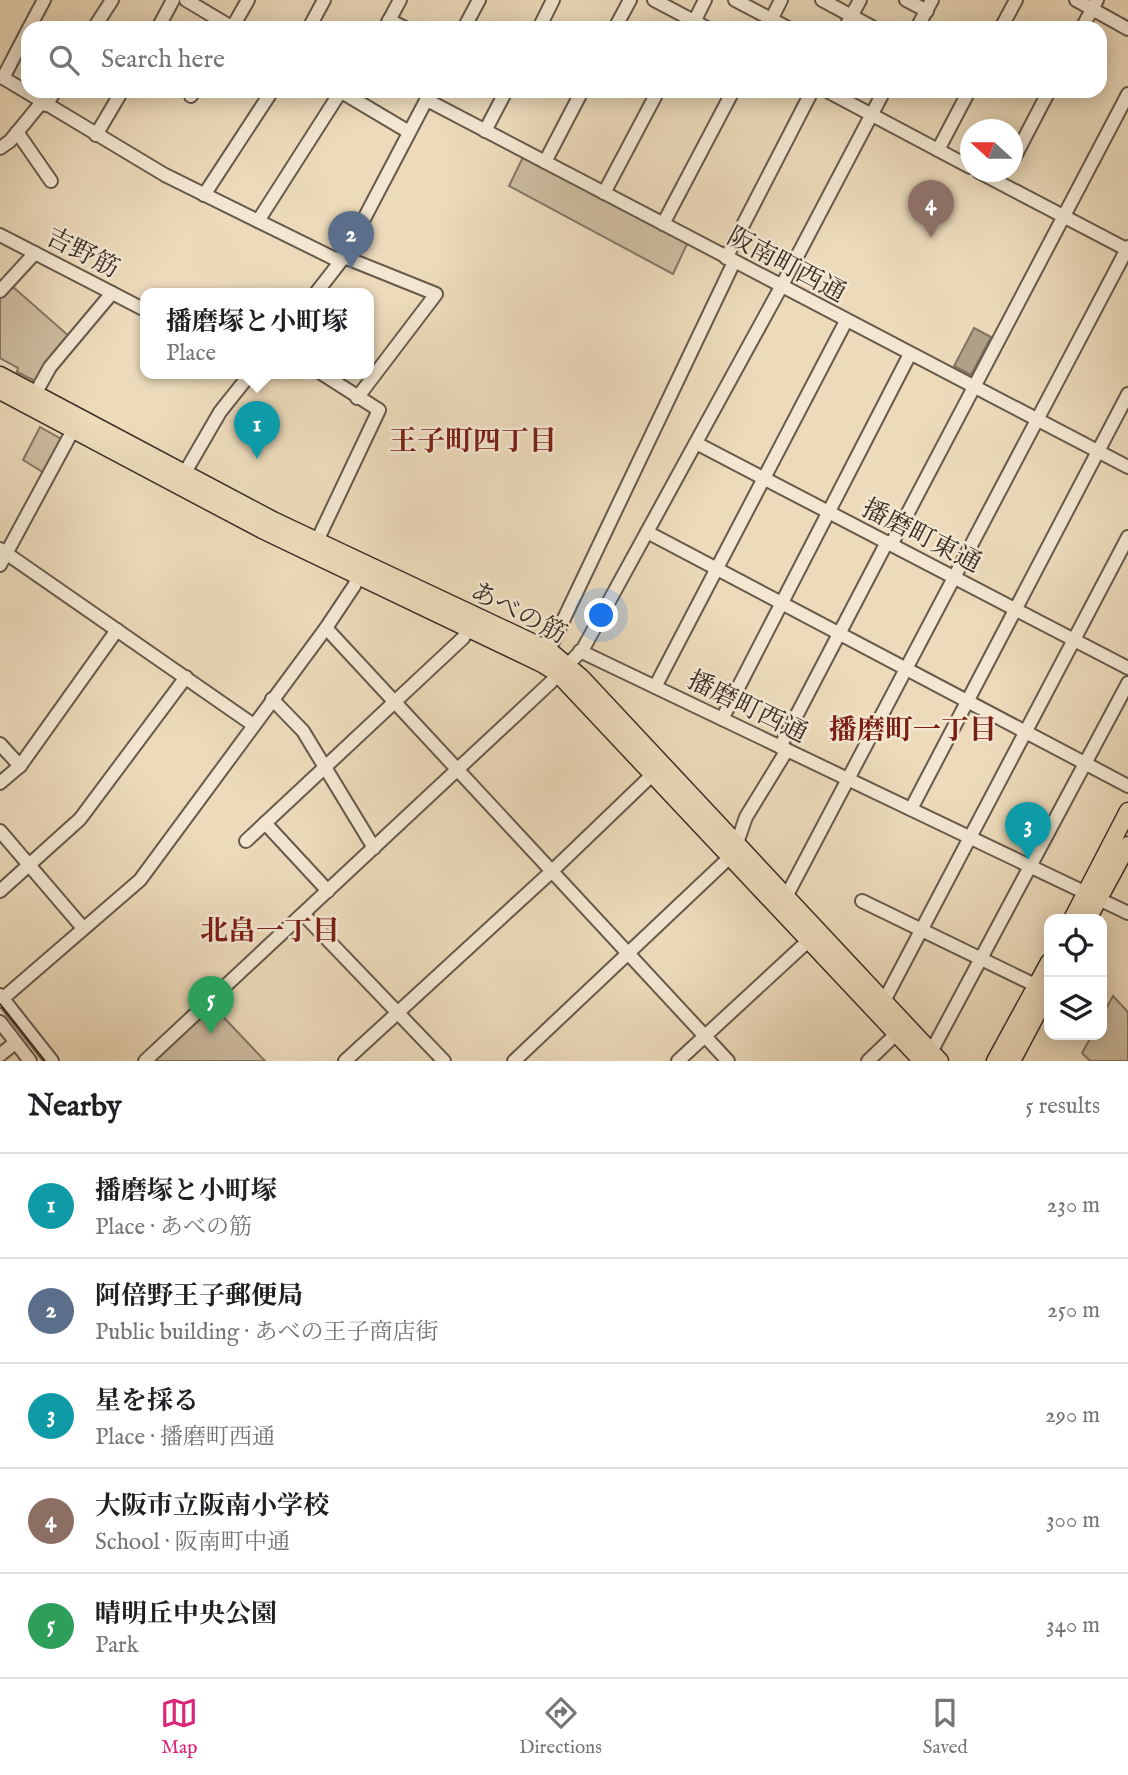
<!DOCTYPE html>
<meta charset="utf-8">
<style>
:root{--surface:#fff;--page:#f6f6f6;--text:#202124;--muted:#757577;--line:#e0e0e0;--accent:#db2777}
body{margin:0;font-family:"IM FELL English","Noto Serif JP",serif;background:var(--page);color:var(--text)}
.controls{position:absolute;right:21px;bottom:21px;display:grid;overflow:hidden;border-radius:14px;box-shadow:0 4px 18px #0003}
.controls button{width:63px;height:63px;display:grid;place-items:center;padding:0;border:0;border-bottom:2px solid var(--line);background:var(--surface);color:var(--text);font:35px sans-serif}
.compass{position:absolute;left:960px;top:119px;width:63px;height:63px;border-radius:50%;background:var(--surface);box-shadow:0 4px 18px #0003;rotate:291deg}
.you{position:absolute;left:602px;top:616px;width:24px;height:24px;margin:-18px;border:5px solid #fff;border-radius:50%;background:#1a73e8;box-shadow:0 0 0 10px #1a73e833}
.badge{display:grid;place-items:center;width:46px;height:46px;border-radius:50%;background:var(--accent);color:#fff;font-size:23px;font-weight:700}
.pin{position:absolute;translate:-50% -58px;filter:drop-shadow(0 2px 4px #0008)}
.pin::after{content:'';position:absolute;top:37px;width:24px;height:21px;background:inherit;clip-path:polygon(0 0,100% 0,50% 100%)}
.popup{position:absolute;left:140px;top:288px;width:234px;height:91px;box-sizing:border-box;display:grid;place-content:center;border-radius:14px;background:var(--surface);filter:drop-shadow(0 2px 5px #0005);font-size:23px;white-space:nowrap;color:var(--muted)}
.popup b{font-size:26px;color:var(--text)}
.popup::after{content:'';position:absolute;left:50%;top:100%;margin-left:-14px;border:14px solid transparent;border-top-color:var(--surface)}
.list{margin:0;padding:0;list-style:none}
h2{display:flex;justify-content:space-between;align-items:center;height:91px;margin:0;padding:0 28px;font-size:30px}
h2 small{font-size:23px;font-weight:400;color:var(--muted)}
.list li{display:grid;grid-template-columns:46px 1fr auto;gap:21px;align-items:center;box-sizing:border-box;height:105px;padding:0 28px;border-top:2px solid var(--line)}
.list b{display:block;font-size:26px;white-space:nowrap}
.list p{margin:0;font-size:23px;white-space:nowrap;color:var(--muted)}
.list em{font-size:23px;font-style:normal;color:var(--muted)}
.icon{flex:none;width:38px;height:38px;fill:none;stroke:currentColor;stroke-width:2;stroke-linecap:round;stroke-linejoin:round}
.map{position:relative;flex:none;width:1128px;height:1061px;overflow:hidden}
.search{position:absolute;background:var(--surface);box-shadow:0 4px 18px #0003;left:21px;right:21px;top:21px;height:77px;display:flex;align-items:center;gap:18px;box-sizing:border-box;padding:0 24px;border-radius:21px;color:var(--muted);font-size:26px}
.sheet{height:616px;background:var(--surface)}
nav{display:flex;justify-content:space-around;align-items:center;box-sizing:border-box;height:98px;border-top:2px solid var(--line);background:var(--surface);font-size:19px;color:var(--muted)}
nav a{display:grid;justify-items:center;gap:4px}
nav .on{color:var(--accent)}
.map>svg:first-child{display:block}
</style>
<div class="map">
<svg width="1128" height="1061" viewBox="0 0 1128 1061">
<rect width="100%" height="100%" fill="#ecdaba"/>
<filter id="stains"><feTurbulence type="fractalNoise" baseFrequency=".00286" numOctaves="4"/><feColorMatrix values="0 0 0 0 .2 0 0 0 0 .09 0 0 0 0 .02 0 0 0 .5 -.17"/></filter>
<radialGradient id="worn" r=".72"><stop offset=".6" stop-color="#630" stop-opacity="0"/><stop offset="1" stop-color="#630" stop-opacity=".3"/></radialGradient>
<g fill="#cebda1" stroke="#847664" stroke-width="2">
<polygon points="524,155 688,242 673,274 509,186"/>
<polygon points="12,286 70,337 35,381 17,372 18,368 0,358 0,298"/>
<polygon points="40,427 63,440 46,474 23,460"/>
<polygon points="1113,996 1128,1012 1128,1061 1090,1061 1082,1053 1092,1035 1102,1035 1102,1016"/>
<polygon points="213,1006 265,1061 152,1061"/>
</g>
<polygon fill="#b0a088" stroke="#817361" stroke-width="2" points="974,328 991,337 971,375 954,366"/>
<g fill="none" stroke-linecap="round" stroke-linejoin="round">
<g stroke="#675a4b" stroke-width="16">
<g id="minor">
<polyline points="186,0 233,28"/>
<polyline points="654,0 707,28"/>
<polyline points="735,0 788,28"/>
<polyline points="822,0 874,28"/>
<polyline points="906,0 927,11"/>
<polyline points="1076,0 1128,29"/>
<polyline points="389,20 405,28"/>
<polyline points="29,28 44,0"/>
<polyline points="94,28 112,0"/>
<polyline points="158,28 173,0"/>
<polyline points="232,28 248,0"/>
<polyline points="309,28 324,0"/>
<polyline points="385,28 400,0"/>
<polyline points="464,28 479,0"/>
<polyline points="539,28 553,0"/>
<polyline points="615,28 630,0"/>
<polyline points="691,28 705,0"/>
<polyline points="767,28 781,0"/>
<polyline points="845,28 860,0"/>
<polyline points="917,28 932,0"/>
<polyline points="1001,28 1016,0"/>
<polyline points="1082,28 1097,0"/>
<polyline points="0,76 165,175 335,259 344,257 436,294 357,398"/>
<polyline points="3,78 28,30"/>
<polyline points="340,91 409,132"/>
<polyline points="827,91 970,167"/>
<polyline points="191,96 194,91"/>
<polyline points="427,100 1128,467"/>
<polyline points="46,105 55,91"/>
<polyline points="485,131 506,91"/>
<polyline points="17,132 51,181"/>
<polyline points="96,135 122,91"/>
<polyline points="0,148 10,141 42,102"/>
<polyline points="938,150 969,91"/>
<polyline points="545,162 582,91"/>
<polyline points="1012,162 1049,91"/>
<polyline points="979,172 1128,250"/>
<polyline points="604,193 658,91"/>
<polyline points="204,195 272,91"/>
<polyline points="258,221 341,91"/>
<polyline points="663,224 733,91"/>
<polyline points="0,235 145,310"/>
<polyline points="726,258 812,91"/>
<polyline points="0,291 35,253"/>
<polyline points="316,293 344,257 431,91"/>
<polyline points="35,394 50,367 112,293"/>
<polyline points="696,443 1128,668"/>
<polyline points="180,481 220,412 251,373"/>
<polyline points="647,532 1128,786"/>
<polyline points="317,541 379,410 321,373"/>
<polyline points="891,545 1128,94"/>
<polyline points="0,549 252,724"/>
<polyline points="0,565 73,430"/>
<polyline points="326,628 728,1061"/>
<polyline points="549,650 734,262"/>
<polyline points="580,651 1086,893"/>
<polyline points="655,687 846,321"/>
<polyline points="272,699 303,731 374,848"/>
<polyline points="722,719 910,354"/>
<polyline points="0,744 20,766"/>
<polyline points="780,747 887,542"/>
<polyline points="0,783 20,766 117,630"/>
<polyline points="911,809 1128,394"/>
<polyline points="265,823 328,891"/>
<polyline points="0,831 83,928"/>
<polyline points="246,841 463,638 469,629"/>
<polyline points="0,891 80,819 186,677"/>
<polyline points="787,895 1128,247"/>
<polyline points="1099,899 1128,913"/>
<polyline points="862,901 1037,986"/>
<polyline points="303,914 444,1061"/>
<polyline points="0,995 52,1061"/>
<polyline points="0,1001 140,880 326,628 354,586 362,570"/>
<polyline points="884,1001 1128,537"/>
<polyline points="0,1022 30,1061"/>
<polyline points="931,1052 1128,683"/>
<polyline points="0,1055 15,1043"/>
<polyline points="145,1061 550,683 583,649 781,287 884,91"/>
<polyline points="345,1061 551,872 653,774"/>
<polyline points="514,1061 731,856 737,843 746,817 787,750"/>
<polyline points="678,1061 808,941"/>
<polyline points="868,1061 896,1034"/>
</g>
</g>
<g stroke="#3b2f26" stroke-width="19">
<g id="major">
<polyline points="0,375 273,520 549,650 581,677 940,1061"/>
<polyline points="0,391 262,530 542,664 558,674 922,1061"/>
<polyline points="1072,919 1128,811"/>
<polyline points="1088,919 1128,845"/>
<polyline points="995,1061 1049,962"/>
<polyline points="1012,1061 1049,991"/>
</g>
</g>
<use href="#minor" stroke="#f3e7d2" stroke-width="12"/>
<use href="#major" stroke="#ecdaba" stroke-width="16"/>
<polyline stroke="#3b2f26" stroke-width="2" points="0,1004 45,1061"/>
</g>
<g text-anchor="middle" stroke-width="5" stroke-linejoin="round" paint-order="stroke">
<g font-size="26" fill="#3b2f26" stroke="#f3e7d2">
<text transform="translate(83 252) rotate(27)" y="9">吉野筋</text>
<text transform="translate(787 264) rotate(28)" y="9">阪南町西通</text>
<text transform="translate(922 535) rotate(27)" y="9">播磨町東通</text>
<text transform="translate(519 612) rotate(27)" y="9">あべの筋</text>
<text transform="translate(748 706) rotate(26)" y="9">播磨町西通</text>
</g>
<g font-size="28" font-weight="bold" fill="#7a1f14" stroke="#f3e7d2">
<text x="473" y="450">王子町四丁目</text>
<text x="913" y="739">播磨町一丁目</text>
<text x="270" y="940">北畠一丁目</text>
</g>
</g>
<rect width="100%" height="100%" filter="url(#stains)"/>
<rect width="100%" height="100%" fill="url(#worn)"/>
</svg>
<div class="controls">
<button><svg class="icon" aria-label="locate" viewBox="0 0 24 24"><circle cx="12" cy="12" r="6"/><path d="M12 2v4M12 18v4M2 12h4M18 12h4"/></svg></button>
<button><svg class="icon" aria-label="layers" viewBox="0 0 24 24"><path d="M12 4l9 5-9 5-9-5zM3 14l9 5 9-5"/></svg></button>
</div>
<svg class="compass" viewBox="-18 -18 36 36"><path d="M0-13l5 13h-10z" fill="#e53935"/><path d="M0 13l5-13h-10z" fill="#757577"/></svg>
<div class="you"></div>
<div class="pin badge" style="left:257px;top:459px;background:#0f9aa8">1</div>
<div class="popup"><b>播磨塚と小町塚</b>Place</div>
<div class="pin badge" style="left:351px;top:269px;background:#5c6f8a">2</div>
<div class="pin badge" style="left:1028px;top:860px;background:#0f9aa8">3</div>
<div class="pin badge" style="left:931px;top:238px;background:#8d6e63">4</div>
<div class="pin badge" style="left:211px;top:1034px;background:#2e9e5b">5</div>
<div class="search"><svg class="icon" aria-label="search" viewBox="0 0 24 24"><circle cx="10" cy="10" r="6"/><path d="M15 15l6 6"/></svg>Search here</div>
</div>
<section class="sheet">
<h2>Nearby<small>5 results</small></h2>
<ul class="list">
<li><span class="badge" style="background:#0f9aa8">1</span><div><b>播磨塚と小町塚</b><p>Place · あべの筋</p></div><em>230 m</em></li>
<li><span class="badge" style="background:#5c6f8a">2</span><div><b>阿倍野王子郵便局</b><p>Public building · あべの王子商店街</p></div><em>250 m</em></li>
<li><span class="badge" style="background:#0f9aa8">3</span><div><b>星を採る</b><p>Place · 播磨町西通</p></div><em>290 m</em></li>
<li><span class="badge" style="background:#8d6e63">4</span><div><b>大阪市立阪南小学校</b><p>School · 阪南町中通</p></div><em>300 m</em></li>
<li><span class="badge" style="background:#2e9e5b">5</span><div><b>晴明丘中央公園</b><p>Park</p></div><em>340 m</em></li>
</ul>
</section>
<nav>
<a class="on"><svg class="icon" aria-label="map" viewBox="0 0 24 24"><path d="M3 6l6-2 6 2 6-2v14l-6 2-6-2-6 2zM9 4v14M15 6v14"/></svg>Map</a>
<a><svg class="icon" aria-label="directions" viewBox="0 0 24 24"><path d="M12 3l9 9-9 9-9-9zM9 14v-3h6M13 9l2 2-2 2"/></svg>Directions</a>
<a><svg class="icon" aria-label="saved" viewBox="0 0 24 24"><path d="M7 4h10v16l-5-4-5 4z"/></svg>Saved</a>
</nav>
